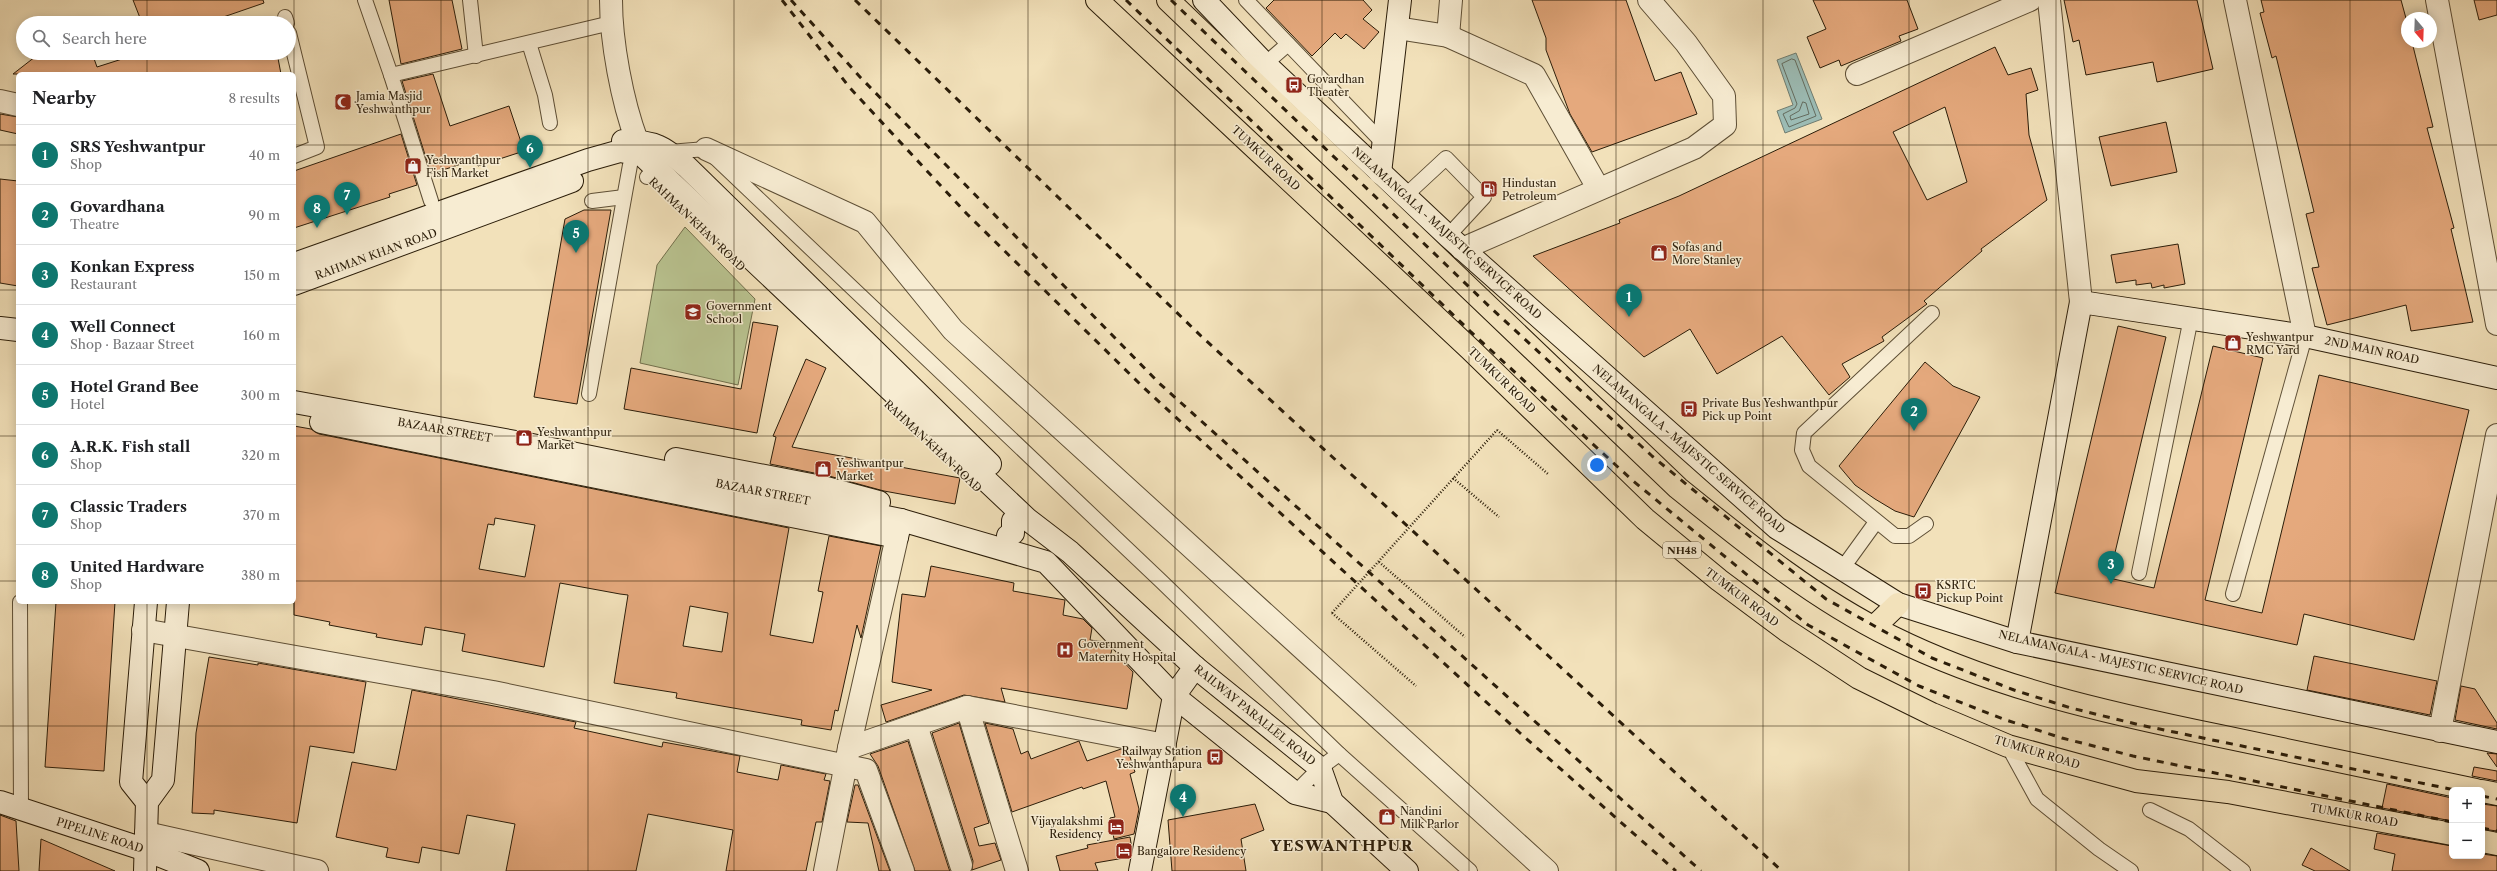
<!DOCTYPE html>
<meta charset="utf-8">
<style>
:root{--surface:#fff;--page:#f2f2f2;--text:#202124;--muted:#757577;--line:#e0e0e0;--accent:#0f766e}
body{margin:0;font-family:"Libre Caslon Text",serif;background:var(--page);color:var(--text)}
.controls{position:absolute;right:12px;bottom:12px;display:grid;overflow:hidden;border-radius:6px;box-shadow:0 2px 10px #0003}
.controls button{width:36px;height:36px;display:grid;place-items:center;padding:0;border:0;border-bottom:1px solid var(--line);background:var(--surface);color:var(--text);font:20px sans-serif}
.compass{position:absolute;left:2401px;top:12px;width:36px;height:36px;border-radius:50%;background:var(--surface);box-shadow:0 2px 10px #0003;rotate:161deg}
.you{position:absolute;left:1597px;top:465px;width:14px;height:14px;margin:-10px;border:3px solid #fff;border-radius:50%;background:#1a73e8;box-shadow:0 0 0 6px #1a73e833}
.badge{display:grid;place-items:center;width:26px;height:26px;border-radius:50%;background:var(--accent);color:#fff;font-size:13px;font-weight:700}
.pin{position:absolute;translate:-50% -33px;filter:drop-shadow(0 1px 2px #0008)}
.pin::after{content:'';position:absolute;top:21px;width:14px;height:12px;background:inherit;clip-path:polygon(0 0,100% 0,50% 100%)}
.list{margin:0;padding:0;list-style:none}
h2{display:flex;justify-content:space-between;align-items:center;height:52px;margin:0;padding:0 16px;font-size:17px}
h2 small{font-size:13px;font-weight:400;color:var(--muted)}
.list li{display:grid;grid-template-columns:26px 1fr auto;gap:12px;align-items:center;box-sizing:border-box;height:60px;padding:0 16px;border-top:1px solid var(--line)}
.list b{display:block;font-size:15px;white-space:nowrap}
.list p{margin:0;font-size:13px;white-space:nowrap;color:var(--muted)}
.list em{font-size:13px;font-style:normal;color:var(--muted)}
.icon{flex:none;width:22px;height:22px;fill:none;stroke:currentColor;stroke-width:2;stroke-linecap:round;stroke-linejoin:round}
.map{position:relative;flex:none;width:2497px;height:871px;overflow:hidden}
.search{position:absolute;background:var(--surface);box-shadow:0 2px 10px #0003;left:16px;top:16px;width:280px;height:44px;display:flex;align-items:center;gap:10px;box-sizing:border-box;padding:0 14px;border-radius:22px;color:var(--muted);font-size:15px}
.panel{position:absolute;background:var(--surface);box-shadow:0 2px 10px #0003;left:16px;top:72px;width:280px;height:532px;border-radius:6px}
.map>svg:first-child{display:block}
</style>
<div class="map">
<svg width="2497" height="871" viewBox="0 0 2497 871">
<rect width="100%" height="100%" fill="#f2e1ba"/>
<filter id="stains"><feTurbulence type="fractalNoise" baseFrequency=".005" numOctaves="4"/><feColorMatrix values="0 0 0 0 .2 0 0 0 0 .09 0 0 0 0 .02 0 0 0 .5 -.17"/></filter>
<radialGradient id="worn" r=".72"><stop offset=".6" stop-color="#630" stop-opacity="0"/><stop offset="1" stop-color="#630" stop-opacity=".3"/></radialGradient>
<polygon fill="#b9c390" stroke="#72704c" points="685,227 755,299 738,385 640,363 657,265"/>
<polygon fill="#9cbcb5" stroke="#6f7c70" points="1796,53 1822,119 1785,133 1777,111 1793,105 1777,60"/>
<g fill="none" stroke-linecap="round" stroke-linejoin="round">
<g stroke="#646c5f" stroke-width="1">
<polygon points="1792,59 1795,60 1816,116 1789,127 1783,114 1795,108 1797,104 1782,64"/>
<polygon points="1803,102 1806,103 1809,114 1791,120 1790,116 1799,111"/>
</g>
</g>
<g fill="#e5a97d" stroke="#2b1d09" fill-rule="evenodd">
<polygon points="133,0 263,0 264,3 206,23 142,23"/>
<polygon points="389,0 452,0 462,49 401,64"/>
<polygon points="1274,0 1363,0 1372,10 1363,19 1379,32 1364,49 1346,34 1341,39 1335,33 1312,56 1266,8"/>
<polygon points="1532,0 1626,0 1655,81 1681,72 1697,114 1592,152 1570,114 1546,50 1546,38"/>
<polygon points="1813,0 1907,0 1918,29 1899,36 1901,41 1841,66 1839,60 1820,68 1807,37 1826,29"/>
<polygon points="2064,0 2197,0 2213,69 2157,82 2153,62 2086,75 2079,40 2073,42"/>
<polygon points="2261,0 2401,0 2407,22 2407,42 2412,42 2433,127 2427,128 2454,228 2451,229 2473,322 2411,331 2406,305 2327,325 2312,268 2319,267 2306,214 2314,212 2276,56 2272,58 2260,13 2264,12"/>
<polygon points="2474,0 2497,0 2497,15 2479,20"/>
<path d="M 1995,47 L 2008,75 L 2031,68 L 2038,90 L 2026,94 L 2029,135 L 2047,200 L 1981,249 L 1982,251 L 1924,301 L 1927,304 L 1882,337 L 1884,341 L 1842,364 L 1850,377 L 1829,395 L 1782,336 L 1717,374 L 1690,329 L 1644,357 L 1533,256 L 1620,223 L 1619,220 L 1679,196 ZM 1945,107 L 1967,182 L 1927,200 L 1893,132 Z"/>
<polygon points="40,53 92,53 97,67 141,53 277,53 281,74 13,74"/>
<polygon points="433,74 450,126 509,106 524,151 478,166 476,159 431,174 402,81"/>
<polygon points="0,114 18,117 18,134 0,130"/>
<polygon points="2166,122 2177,172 2111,186 2099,137"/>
<polygon points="401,134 417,185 389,194 390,197 294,228 294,171"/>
<polygon points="0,179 18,181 18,286 0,283"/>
<polygon points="584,210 611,210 577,404 534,397 565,219"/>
<polygon points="2178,244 2185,284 2164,288 2164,285 2152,288 2151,283 2136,285 2136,280 2116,283 2111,255"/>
<polygon points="753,322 778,326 757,433 624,409 631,368 741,389"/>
<polygon points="2118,326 2166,337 2109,578 2154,588 2213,346 2263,358 2205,600 2262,613 2319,375 2469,410 2414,640 2304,614 2297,645 2055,593"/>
<polygon points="806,359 826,368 792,447 960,478 955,504 884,491 829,476 770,464 776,437 773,436"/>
<polygon points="1925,362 1953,386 1980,397 1914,517 1895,511 1875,499 1855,485 1839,466"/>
<path d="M 294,426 L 311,429 L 319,434 L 789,528 L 770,635 L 813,643 L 823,592 L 818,591 L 829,536 L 881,546 L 861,638 L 857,625 L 838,711 L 835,710 L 831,730 L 801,725 L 802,720 L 676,698 L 677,693 L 614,683 L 628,595 L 620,594 L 560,583 L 544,667 L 462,651 L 465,634 L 425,627 L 422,645 L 376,637 L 377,634 L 329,625 L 330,622 L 294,615 ZM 495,518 L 535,525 L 525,577 L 479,569 L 488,524 L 494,525 ZM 690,606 L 728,613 L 722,652 L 683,646 Z"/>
<polygon points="931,566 1014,583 1013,591 1065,600 1063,615 1083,619 1092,628 1090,640 1105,642 1112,649 1110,657 1121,659 1133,672 1127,709 1001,688 1005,702 964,695 886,722 881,705 932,690 892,682 902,594 925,597"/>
<polygon points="56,602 115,602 104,771 45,767"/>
<polygon points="2314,656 2437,681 2430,715 2307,690"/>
<polygon points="209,657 258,665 258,663 366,682 354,753 310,746 297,823 214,810 214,814 192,813 196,733"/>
<polygon points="2461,686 2475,689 2497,723 2497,729 2455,720"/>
<polygon points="412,690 576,722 574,728 662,747 663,742 740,756 737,772 778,780 781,765 826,774 824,780 830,781 822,822 816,822 806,871 726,871 733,830 648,814 636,871 506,871 515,824 467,815 459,854 422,847 419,863 386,857 388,848 336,837 352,762 396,770"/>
<polygon points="959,723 989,823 974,828 979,846 995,843 1001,860 972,870 973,861 932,733"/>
<polygon points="985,723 1013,729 1021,754 1028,751 1031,759 1079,741 1087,761 1121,749 1128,751 1135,772 1130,774 1139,809 1134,834 1114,839 1110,818 1115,817 1106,781 1083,789 1082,787 1012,812"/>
<polygon points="908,741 949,869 950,871 915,871 878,766 870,754"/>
<polygon points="2487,753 2497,754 2497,767"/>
<polygon points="2474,767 2497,771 2497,781 2472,776"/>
<polygon points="2387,784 2452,798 2452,821 2382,808"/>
<polygon points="855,785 858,785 890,871 879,871 868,823 847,822"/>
<polygon points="1255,804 1264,830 1241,839 1246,871 1172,871 1168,820"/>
<polygon points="2482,804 2497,806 2497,831 2482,829"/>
<polygon points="0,815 16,821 19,871 0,871"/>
<polygon points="2377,833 2452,846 2452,856 2482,856 2482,854 2497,856 2497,871 2392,871 2395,854 2374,849"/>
<polygon points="1130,837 1132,849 1130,857 1095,863 1098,871 1060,871 1056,856 1088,848 1087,845"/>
<polygon points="41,839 115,871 39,871"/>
<polygon points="2311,848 2350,871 2315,871 2302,865"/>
</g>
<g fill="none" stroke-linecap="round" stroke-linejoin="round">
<g stroke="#5d4e35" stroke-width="16">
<g id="lane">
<polyline points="365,0 391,75"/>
<polyline points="470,0 476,56"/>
<polyline points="1246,0 1384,144"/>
<polyline points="285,17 287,23"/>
<polyline points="289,33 317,147 294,156"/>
<polyline points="529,43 545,95 550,123"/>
<polyline points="1265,64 1288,44"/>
<polyline points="647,177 669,152 706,149 1162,582 1339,754 1470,871"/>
<polyline points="1405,196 1446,158 1484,197 1448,236"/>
<polyline points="431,201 391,75 611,23"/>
<polyline points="592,201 624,197"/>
<polyline points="589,394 630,165"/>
<polyline points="1926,524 1909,536 1895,536 1809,466 1802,450 1804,433 1932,313"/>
<polyline points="1842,569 1876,522"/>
<polyline points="2139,573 2191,318"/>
<polyline points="2233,594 2305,336"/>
<polyline points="20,602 21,809"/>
<polyline points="2008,746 2037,799 2099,849 2131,871"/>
<polyline points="1295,793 1320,768 1339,754"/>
<polyline points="2150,810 2189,829 2243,871"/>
</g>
</g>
<g stroke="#5d4e35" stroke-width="24">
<g id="street">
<path d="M 611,0 C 611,42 622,101 637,141"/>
<polyline points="2049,0 2081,302"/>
<polyline points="2235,0 2305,336"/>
<polyline points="2437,0 2497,324"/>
<polyline points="1397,28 1448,36 1534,75 1598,188"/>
<polyline points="1448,36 1451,0"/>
<polyline points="1857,74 2030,0"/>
<polyline points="0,101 18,105"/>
<polyline points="706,149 865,222 953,330 1547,871"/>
<polyline points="1462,249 1694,148 1725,125 1724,96 1686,43 1649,0"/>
<polyline points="143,630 493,692 866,770 903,871"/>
<polyline points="967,707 1017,871"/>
<polyline points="916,725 961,865"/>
<polyline points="2440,731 2497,435"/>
<polyline points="849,748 967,707 1165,745"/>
<polyline points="146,833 317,871"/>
<polyline points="825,871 849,748 897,537"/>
</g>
</g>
<g stroke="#2b1d09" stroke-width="24">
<g id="secondary">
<polyline points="1204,0 1265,64 1448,236 1777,528 1898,604 2017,642 2497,742"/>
<path d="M 623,141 C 655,141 664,147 687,167 L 990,464"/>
<polyline points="1380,173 1400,0"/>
<polyline points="294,264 588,160 620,151 642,155 1027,519 1070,552 1195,667 1320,768 1332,802 1407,871"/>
<polyline points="294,284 572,181"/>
<polyline points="0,328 18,330"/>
<polyline points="294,402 527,444 901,520 1046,562 1174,696 1295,793 1332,802"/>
<polyline points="321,422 897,537 901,520"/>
<polyline points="676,459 827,488 879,502"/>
<polyline points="1008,536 1013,533 1013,521"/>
<polyline points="146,602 131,782 147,802"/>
<polyline points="2017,642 2081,302 2305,336 2497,378"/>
<polyline points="0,802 146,850 198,871"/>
<polyline points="145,871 147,802 163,780 178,602"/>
<polyline points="1140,871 1174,696 1195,667"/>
</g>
</g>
<g stroke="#2b1d09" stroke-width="24">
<g id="highway">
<polyline points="1097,0 1470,349 1645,519 1719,580 1786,630 1859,678 1932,714 2008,746 2136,781 2228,792 2452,834"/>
<path d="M 1168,0 L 1678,488 C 1746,543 1813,598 1892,637 C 1995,688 2108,713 2220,736 C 2305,754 2391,772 2476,790"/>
<polyline points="1874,627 1898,604"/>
<polyline points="2482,791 2497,794"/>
<polyline points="2482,841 2497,844"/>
</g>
</g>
<g stroke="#2b1d09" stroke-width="2.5" stroke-dasharray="1 2" stroke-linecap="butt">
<polyline points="1497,430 1548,474"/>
<polyline points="1453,478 1499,517"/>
<polyline points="1379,562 1465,637"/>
<polyline points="1332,613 1416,686"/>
</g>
<use href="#lane" stroke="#f7ecd2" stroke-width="14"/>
<use href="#street" stroke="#f7ecd2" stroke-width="22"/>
<use href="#secondary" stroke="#f7ecd2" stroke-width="22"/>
<use href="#highway" stroke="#f2e1ba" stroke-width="22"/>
<g stroke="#2b1d09" stroke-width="3" stroke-dasharray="7 7" stroke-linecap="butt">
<polyline points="782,0 850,88 967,214 1144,388 1520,733 1676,871"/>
<polyline points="791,0 860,77 1159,383 1701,871"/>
<polyline points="855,0 1201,336 1782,871"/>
<polyline points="1126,0 1470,331 1632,480 1808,625 1919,686 2003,719 2062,738 2133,756 2452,822"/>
<polyline points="1171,0 1492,309 1652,456 1826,599 1932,658 2014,690 2071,708 2140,725 2455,790"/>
<polyline points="2482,796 2497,799"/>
<polyline points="2482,828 2497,831"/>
</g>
<polyline stroke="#2b1d09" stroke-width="2.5" stroke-dasharray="1 2" stroke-linecap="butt" points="1332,613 1497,430"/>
</g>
<path fill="none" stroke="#2b1d09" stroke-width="1" stroke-opacity="0.55" d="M 147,0 L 147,23M 294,0 L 294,74M 441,0 L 441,871M 588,0 L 588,871M 734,0 L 734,871M 881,0 L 881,871M 1028,0 L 1028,871M 1175,0 L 1175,871M 1322,0 L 1322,871M 1469,0 L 1469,871M 1616,0 L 1616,871M 1763,0 L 1763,871M 1909,0 L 1909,871M 2056,0 L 2056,871M 2203,0 L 2203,871M 2350,0 L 2350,871M 147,53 L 147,74M 0,145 L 18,145M 294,145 L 2497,145M 0,290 L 18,290M 294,290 L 2497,290M 0,436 L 18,436M 294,436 L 2497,436M 0,581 L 18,581M 294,581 L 2497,581M 147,602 L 147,871M 294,602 L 294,871M 0,726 L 2497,726"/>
<defs>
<g id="bus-square" transform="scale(0.9)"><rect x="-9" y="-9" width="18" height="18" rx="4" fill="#8f2418" stroke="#f7ecd2"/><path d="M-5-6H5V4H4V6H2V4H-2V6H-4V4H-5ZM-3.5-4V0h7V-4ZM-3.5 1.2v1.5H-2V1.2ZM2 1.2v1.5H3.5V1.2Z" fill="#fff"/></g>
<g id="mosque-square" transform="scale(0.9)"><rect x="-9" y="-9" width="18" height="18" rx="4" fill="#8f2418" stroke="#f7ecd2"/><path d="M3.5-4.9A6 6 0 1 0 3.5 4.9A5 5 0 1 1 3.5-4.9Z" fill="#fff"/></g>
<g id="shop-square" transform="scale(0.9)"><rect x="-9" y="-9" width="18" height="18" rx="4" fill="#8f2418" stroke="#f7ecd2"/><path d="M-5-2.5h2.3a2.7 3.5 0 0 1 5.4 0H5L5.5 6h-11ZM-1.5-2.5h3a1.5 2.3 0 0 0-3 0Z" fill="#fff"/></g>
<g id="fuel-square" transform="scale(0.9)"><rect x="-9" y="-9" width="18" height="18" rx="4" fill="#8f2418" stroke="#f7ecd2"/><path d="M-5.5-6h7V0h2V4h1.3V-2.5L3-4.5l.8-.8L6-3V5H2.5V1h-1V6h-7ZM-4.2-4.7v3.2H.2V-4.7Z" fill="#fff"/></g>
<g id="school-square" transform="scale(0.9)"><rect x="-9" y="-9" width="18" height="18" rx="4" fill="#8f2418" stroke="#f7ecd2"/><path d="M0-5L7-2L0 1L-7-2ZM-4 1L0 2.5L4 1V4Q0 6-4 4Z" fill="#fff"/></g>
<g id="hospital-square" transform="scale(0.9)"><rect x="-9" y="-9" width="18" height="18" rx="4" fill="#8f2418" stroke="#f7ecd2"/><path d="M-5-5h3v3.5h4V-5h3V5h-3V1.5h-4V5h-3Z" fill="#fff"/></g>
<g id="hotel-square" transform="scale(0.9)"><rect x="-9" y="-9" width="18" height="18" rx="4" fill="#8f2418" stroke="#f7ecd2"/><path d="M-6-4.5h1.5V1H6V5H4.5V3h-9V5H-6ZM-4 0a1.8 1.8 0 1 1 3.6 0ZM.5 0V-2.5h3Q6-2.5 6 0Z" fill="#fff"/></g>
</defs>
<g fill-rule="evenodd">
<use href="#bus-square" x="1294" y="85"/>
<use href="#mosque-square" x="343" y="102"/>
<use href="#shop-square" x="413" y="166"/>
<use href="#fuel-square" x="1489" y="189"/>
<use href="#shop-square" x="1659" y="253"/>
<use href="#school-square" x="693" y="312"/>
<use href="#shop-square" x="2233" y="343"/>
<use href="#bus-square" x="1689" y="409"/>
<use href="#shop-square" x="524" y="438"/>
<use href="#shop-square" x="823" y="469"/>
<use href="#bus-square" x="1923" y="591"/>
<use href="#hospital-square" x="1065" y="650"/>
<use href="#bus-square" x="1215" y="757"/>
<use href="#shop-square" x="1387" y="817"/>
<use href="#hotel-square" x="1116" y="827"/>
<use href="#hotel-square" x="1124" y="851"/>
</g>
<g text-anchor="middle" stroke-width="3" stroke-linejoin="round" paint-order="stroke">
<rect fill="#f7ecd2" stroke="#685b45" stroke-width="1" x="1663" y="542" width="38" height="16" rx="3"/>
<g font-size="10" font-weight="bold" fill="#2b1d09">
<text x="1682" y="554">NH48</text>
</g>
<g font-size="11" fill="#2b1d09" stroke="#f7ecd2" text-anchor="start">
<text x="1307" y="83">Govardhan<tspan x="1307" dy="13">Theater</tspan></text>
<text x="356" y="100">Jamia Masjid<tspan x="356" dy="13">Yeshwanthpur</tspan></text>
<text x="426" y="164">Yeshwanthpur<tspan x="426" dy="13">Fish Market</tspan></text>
<text x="1502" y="187">Hindustan<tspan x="1502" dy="13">Petroleum</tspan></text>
<text x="1672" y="251">Sofas and<tspan x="1672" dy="13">More Stanley</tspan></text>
<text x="706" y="310">Government<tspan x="706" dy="13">School</tspan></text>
<text x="2246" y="341">Yeshwantpur<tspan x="2246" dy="13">RMC Yard</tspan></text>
<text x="1702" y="407">Private Bus Yeshwanthpur<tspan x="1702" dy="13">Pick up Point</tspan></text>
<text x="537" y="436">Yeshwanthpur<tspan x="537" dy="13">Market</tspan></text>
<text x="836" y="467">Yeshwantpur<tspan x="836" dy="13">Market</tspan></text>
<text x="1936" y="589">KSRTC<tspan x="1936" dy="13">Pickup Point</tspan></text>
<text x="1078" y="648">Government<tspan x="1078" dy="13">Maternity Hospital</tspan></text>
<text x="1202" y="755" text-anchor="end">Railway Station<tspan x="1202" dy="13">Yeshwanthapura</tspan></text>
<text x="1400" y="815">Nandini<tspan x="1400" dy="13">Milk Parlor</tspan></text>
<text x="1103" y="825" text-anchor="end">Vijayalakshmi<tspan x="1103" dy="13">Residency</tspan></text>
<text x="1137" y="855">Bangalore Residency</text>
</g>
<g font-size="11" fill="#2b1d09" stroke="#f7ecd2">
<text transform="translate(1266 158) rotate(43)" y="4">TUMKUR ROAD</text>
<text transform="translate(697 224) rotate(44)" y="4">RAHMAN KHAN ROAD</text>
<text transform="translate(1447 233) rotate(42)" y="4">NELAMANGALA - MAJESTIC SERVICE ROAD</text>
<text transform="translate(376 254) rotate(-20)" y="4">RAHMAN KHAN ROAD</text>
<text transform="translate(2372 350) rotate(12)" y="4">2ND MAIN ROAD</text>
<text transform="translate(1502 380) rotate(44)" y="4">TUMKUR ROAD</text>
<text transform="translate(445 430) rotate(10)" y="4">BAZAAR STREET</text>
<text transform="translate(933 446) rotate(43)" y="4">RAHMAN KHAN ROAD</text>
<text transform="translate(1689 449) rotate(41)" y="4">NELAMANGALA - MAJESTIC SERVICE ROAD</text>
<text transform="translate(763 492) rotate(11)" y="4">BAZAAR STREET</text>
<text transform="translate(1742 597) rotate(37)" y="4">TUMKUR ROAD</text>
<text transform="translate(2121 662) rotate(13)" y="4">NELAMANGALA - MAJESTIC SERVICE ROAD</text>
<text transform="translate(1255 715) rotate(39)" y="4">RAILWAY PARALLEL ROAD</text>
<text transform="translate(2037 752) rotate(17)" y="4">TUMKUR ROAD</text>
<text transform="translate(2354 815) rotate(10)" y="4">TUMKUR ROAD</text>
<text transform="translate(100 835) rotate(18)" y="4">PIPELINE ROAD</text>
</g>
<g font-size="15" font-weight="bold" letter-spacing="1" fill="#2b1d09" stroke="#f7ecd2">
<text x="1342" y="851">YESWANTHPUR</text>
</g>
</g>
<rect width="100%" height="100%" filter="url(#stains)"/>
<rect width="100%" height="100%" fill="url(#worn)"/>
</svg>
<div class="controls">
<button>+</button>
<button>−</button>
</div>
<svg class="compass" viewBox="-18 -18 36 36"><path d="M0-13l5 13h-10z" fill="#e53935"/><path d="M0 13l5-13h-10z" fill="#757577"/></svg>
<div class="you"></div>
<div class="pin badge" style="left:1629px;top:317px">1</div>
<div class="pin badge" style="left:1914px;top:431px">2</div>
<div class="pin badge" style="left:2111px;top:584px">3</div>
<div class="pin badge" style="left:1183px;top:817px">4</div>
<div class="pin badge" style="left:576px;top:253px">5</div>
<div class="pin badge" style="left:530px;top:168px">6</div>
<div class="pin badge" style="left:347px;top:215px">7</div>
<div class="pin badge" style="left:317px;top:228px">8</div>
<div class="search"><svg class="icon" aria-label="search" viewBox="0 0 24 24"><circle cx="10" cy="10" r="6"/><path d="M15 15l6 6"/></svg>Search here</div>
<section class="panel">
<h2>Nearby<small>8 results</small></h2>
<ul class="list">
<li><span class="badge">1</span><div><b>SRS Yeshwantpur</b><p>Shop</p></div><em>40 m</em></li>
<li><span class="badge">2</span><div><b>Govardhana</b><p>Theatre</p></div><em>90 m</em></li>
<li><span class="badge">3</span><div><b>Konkan Express</b><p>Restaurant</p></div><em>150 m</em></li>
<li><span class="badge">4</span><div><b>Well Connect</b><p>Shop · Bazaar Street</p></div><em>160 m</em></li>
<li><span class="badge">5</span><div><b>Hotel Grand Bee</b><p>Hotel</p></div><em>300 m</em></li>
<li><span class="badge">6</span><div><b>A.R.K. Fish stall</b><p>Shop</p></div><em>320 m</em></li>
<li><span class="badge">7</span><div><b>Classic Traders</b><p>Shop</p></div><em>370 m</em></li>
<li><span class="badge">8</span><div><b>United Hardware</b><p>Shop</p></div><em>380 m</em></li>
</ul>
</section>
</div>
